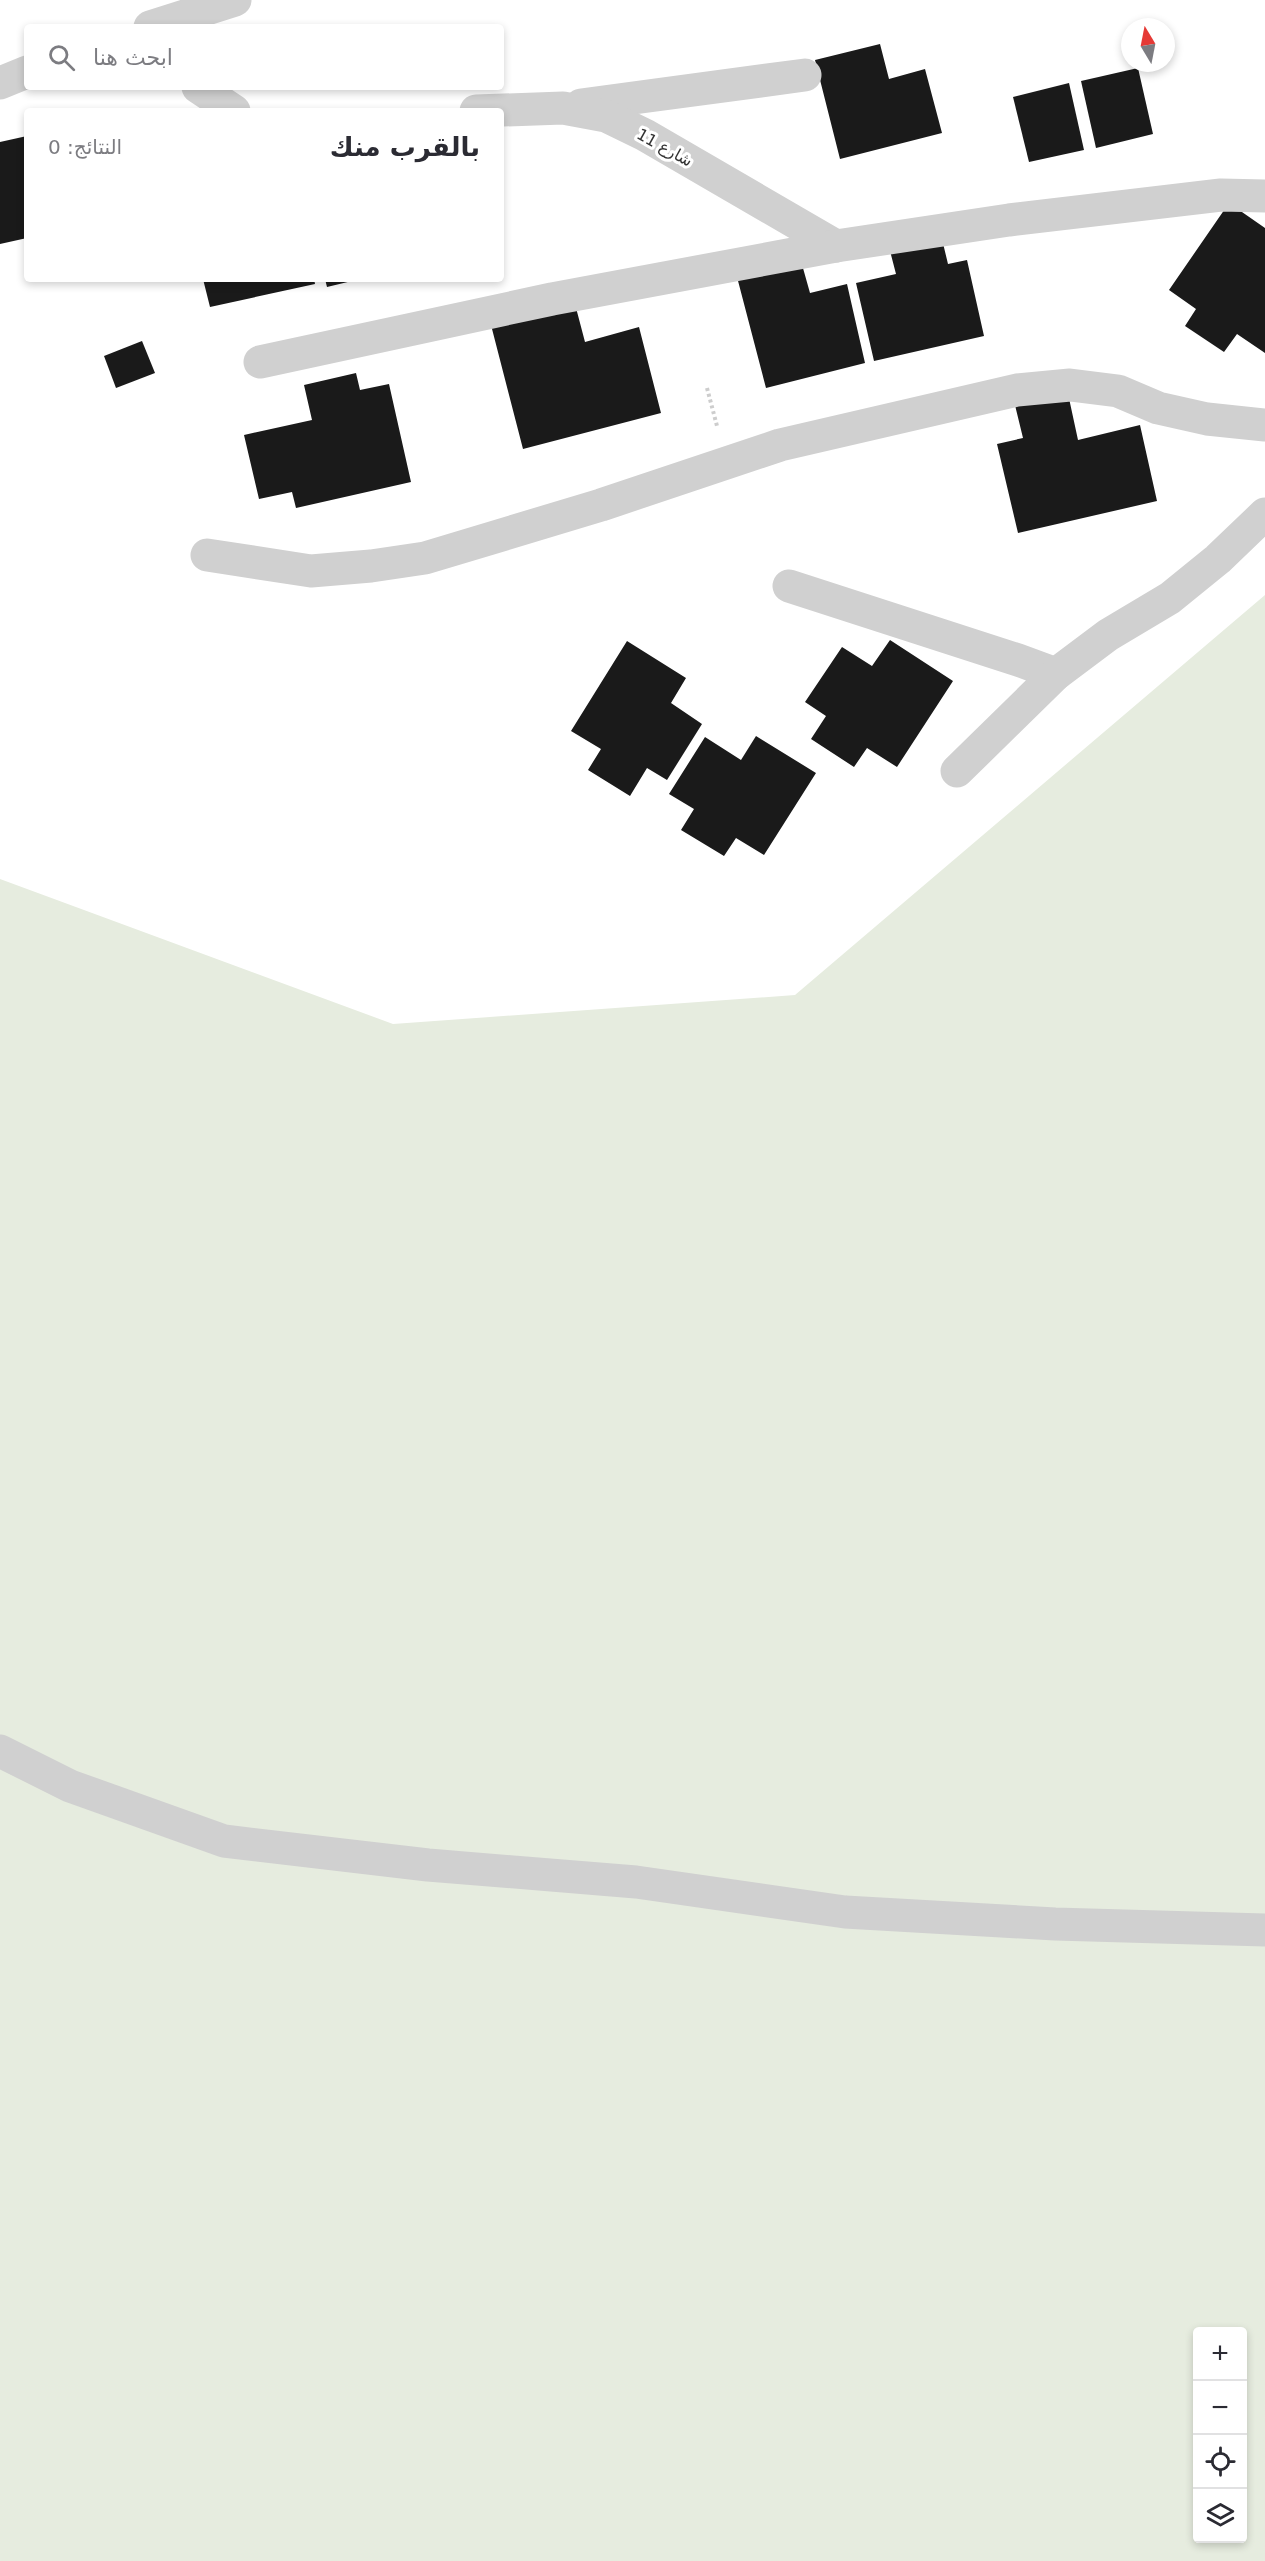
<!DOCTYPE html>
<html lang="ar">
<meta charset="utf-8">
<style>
:root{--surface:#fff;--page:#f7f7f7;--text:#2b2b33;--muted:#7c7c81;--line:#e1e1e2}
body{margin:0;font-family:"DejaVu Sans",Cairo,sans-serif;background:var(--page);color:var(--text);direction:rtl}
.controls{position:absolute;right:18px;bottom:18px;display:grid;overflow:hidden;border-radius:6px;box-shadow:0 3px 9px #0003}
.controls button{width:54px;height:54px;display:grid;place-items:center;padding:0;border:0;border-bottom:2px solid var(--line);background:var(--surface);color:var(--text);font:30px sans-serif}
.compass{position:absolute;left:1121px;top:18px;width:54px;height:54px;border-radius:50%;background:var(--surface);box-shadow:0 3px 9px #0003;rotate:350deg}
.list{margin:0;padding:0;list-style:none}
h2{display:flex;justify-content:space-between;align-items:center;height:78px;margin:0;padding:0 24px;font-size:26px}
h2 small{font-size:20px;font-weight:400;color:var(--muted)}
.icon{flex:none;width:33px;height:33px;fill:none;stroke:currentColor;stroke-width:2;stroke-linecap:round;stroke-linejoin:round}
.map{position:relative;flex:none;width:1265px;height:2561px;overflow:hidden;direction:ltr}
.search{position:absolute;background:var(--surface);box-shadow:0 3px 9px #0003;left:24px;top:24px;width:480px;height:66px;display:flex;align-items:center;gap:15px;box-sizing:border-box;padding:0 21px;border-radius:6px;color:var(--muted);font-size:22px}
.panel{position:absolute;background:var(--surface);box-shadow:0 3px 9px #0003;left:24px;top:108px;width:480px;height:174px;border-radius:6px;direction:rtl}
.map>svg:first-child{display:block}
</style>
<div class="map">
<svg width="1265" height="2561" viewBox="0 0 1265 2561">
<rect width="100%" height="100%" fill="#fff"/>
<path fill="#e6ecdf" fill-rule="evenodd" d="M 1265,595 L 1265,2561 L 0,2561 L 0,879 L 393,1024 L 795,995 ZM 1198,2332 L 1242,2332 L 1242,2538 L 1198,2538 Z"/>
<g fill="#1a1a1a">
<polygon points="880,44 889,79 925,69 942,133 840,159 815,60"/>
<polygon points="1138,68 1153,134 1096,148 1081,81"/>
<polygon points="1069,83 1084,150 1029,162 1013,97"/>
<polygon points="27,136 27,238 0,244 0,142"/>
<polygon points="1229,203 1265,228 1265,353 1237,334 1224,352 1185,326 1196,309 1169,290"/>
<polygon points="941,235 948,264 967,260 984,336 874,361 856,283 896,274 889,247"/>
<polygon points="801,261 810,293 847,284 865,363 766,388 737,277"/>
<polygon points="203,279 314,279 315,284 210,307"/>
<polygon points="325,279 356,279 356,280 327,287"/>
<polygon points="575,304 585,342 639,327 661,413 523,449 491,325"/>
<polygon points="142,341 155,373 116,388 104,356"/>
<polygon points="356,373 360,390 389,384 411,482 296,508 292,492 259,499 244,435 312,420 304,385"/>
<polygon points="1067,389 1078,440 1140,425 1157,501 1018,533 997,444 1023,438 1014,401"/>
<polygon points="890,640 953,681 897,767 867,748 854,767 811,739 826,716 805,702 842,647 872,666"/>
<polygon points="627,641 686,678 671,703 702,724 667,780 647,768 630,796 588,770 601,749 571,731"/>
<polygon points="756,736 816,773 764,855 736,838 724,856 681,830 694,809 669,794 705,737 741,760"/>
</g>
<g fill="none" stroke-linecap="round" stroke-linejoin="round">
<polyline stroke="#cdcdcd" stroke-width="4" stroke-dasharray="3 3" stroke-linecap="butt" points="707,388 717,426"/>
<g stroke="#d0d0d0" stroke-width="33">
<polyline points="150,27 235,0"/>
<polyline points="0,83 27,72"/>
<polyline points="198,87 234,111"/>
<polyline points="581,105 805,75"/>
<polyline points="476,111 563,108 606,116 645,135 836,246"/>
<polyline points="260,362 552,299 836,246 1009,220 1221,195 1265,196"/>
<polyline points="207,555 311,571 371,566 425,558 601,505 780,445 1017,390 1070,385 1118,391 1158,408 1207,419 1265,425"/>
<polyline points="789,586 1018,660 1056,674"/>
<polyline points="957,771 1056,674 1108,635 1170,598 1218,559 1265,514"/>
<polyline points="0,1751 70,1786 224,1841 428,1865 636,1882 845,1912 1055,1924 1265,1930"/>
</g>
</g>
<g text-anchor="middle" stroke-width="6" stroke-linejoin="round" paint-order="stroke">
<g font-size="16" fill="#333" stroke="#fff">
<text transform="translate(665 147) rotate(29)" y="6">شارع 11</text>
</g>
</g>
</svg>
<div class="controls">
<button>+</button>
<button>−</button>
<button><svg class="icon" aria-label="locate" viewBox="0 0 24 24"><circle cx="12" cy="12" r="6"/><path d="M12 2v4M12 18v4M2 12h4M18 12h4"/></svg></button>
<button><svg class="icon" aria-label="layers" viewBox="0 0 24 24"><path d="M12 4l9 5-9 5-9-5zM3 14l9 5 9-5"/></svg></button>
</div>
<svg class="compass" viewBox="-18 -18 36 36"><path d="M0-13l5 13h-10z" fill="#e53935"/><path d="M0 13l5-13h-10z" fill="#7c7c81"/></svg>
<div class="search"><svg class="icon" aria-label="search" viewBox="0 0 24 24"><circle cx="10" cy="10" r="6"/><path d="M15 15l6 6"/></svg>ابحث هنا</div>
<section class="panel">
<h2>بالقرب منك<small>النتائج: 0</small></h2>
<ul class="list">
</ul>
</section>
</div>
